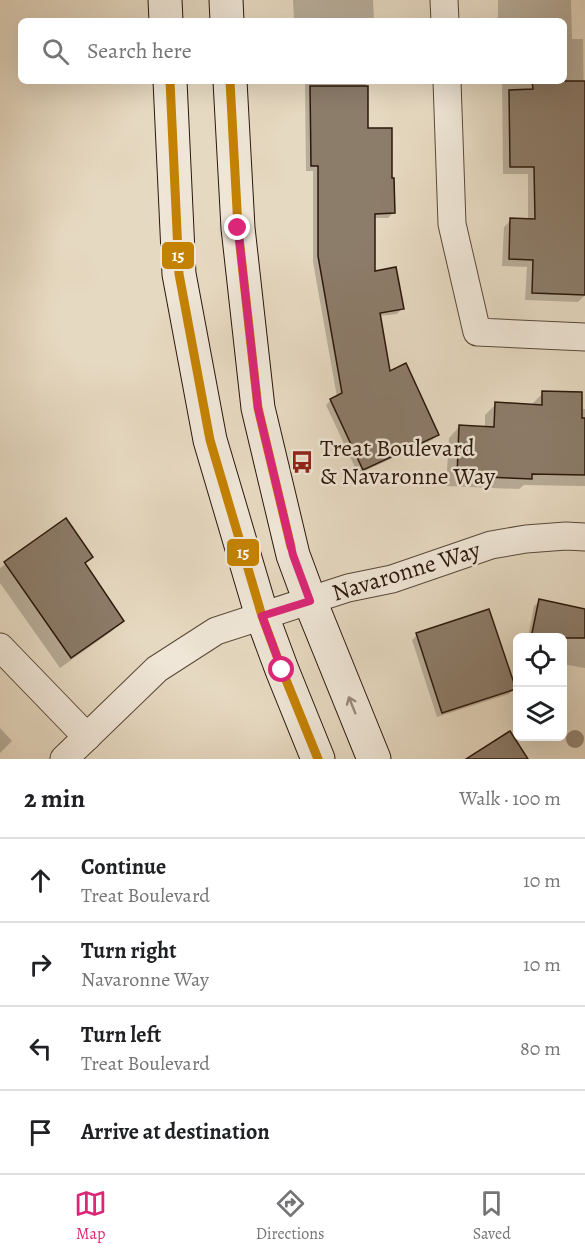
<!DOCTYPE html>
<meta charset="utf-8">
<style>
:root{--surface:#fff;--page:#f2f2f2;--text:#202124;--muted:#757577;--line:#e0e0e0;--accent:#db2777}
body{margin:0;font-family:Alegreya,serif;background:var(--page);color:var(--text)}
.controls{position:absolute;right:18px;bottom:18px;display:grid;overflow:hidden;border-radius:9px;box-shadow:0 6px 24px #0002}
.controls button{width:54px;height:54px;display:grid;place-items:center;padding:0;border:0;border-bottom:2px solid var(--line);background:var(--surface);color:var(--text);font:30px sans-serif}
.stop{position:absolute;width:18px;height:18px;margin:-14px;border:4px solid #db2777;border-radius:50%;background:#fff}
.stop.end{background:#db2777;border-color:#fff;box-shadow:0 2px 6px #0008}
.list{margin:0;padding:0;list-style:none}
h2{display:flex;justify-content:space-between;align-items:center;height:78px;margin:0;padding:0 24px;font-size:26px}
h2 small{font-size:20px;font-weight:400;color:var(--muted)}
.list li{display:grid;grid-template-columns:39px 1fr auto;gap:18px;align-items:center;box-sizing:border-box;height:84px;padding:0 24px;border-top:2px solid var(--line)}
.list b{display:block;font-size:22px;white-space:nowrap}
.list p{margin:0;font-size:20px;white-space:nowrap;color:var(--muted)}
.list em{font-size:20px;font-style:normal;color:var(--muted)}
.icon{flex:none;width:33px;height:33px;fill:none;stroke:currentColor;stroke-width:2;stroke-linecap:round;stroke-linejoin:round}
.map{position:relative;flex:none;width:585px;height:759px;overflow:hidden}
.search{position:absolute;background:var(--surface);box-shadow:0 6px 24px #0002;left:18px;right:18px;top:18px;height:66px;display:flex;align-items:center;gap:15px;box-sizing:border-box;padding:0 21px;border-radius:9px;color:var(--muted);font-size:22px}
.sheet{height:414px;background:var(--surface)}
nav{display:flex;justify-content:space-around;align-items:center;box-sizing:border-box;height:84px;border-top:2px solid var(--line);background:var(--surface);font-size:16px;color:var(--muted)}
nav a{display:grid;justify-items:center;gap:3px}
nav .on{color:var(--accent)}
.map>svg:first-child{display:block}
</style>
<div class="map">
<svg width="585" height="759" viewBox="0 0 585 759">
<rect width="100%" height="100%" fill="#e6d9c1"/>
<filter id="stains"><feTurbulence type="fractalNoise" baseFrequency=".00333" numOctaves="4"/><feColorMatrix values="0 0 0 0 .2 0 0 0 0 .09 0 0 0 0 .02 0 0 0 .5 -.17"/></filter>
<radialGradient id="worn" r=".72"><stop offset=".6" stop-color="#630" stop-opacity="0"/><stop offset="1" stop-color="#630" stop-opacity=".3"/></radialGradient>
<g fill="#0003">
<polygon points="293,0 373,0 374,21 294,21"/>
<polygon points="498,0 571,0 572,39 583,39 584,131 585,131 585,295 578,302 525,300 527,267 502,266 504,227 511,220 528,220 528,174 503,174 502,81 564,81 564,21 498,21"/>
<polygon points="305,81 366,81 367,130 391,179 393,213 388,218 373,218 373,273 402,308 397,314 379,316 389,373 437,435 432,440 358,474 326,405 331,400 337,397 313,262 313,171 306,171"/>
<polygon points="543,393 580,409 585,409 585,486 524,485 519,489 446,486 449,438 459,427 485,428 485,415 496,404 532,406 532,404"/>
<polygon points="66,520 91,557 84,565 123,621 112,631 60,668 0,583 0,568"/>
<polygon points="540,601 585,610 585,668 562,664 562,638 528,638 534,606"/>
<polygon points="417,635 514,688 509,694 437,717 412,640"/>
<polygon points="0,728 12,741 0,753"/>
</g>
<g fill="#8c7c6a" stroke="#2b170b" stroke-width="1.5">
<polygon points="532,81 585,81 585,295 532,293 533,260 509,259 510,218 535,219 534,167 510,167 509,90 533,89"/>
<polygon points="310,86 368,86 368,128 392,128 392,178 394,178 395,213 375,214 375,271 396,267 404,309 380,313 390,371 406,363 439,435 363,470 330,399 342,393 318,256 318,166 311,166"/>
<polygon points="542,391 582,392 582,418 585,418 585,475 532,474 532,479 457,476 459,425 494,427 495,402 542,405"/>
<polygon points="66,518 93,557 85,563 124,621 71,658 4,562"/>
<polygon points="539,599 585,609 585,638 531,638"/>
<polygon points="489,609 516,689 442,713 416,633"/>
<polygon points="510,731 528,759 466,759"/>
</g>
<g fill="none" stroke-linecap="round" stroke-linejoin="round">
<g stroke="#5a4838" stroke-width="29">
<g id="minor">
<polyline points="444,0 445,21"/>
<polyline points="447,81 452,224 477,332 585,337"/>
<polyline points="0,647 87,737"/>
<polyline points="64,759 157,669 216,631 348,588 392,579 491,545 526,539 566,536 585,537"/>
</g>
</g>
<g stroke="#2b170b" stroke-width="35">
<g id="secondary">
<polyline points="165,0 166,21"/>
<polyline points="226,0 227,21"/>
<polyline points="170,81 179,274 210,440 262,616 282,670 318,759"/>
<polyline points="230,81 238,228 258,408 293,555 310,601 374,759"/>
</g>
</g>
<use href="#minor" stroke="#efe6d7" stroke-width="27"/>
<use href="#secondary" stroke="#efe6d7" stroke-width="33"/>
<g stroke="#efe6d7" stroke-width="14">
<g id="bus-1">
<polyline points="170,81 179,274 210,440 262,616 282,670 318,759"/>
<polyline points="230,81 238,228 258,408 291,547"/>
</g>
</g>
<use href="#bus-1" stroke="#c48203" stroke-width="9"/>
</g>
<circle fill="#998976" cx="575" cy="739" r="9"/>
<defs><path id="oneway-shaft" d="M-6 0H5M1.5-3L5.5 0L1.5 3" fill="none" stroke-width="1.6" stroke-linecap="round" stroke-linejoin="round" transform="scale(1.5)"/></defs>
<use stroke="#97897b" href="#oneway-shaft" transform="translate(352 705) rotate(-112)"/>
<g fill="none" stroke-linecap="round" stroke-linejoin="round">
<polyline stroke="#db2777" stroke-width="8" points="238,228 258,408 293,555 310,601 262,616 282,670"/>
</g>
<defs>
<g id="bus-bare" transform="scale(1.8)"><path d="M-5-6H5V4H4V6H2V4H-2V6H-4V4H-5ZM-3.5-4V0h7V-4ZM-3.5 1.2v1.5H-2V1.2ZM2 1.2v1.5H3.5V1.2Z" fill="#8f2418" stroke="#efe6d7" stroke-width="2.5" paint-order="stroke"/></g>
</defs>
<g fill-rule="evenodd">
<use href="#bus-bare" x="302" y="462"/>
</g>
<g text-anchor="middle" stroke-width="5" stroke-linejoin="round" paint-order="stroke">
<g font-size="24" fill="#2b170b" stroke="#efe6d7" text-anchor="start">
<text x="320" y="456">Treat Boulevard<tspan x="320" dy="28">&amp; Navaronne Way</tspan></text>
</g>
<g font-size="24" fill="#2b170b" stroke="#efe6d7">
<text transform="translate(406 571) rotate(-17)" y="8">Navaronne Way</text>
</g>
</g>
<g stroke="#efe6d7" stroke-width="2">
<rect x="161" y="241" width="34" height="29" rx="6" fill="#c48203"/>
<rect x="226" y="538" width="34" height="29" rx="6" fill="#c48203"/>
</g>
<g font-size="16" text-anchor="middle" font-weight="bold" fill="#fff">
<text x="178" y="261">15</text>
<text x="243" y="558">15</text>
</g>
<rect width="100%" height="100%" filter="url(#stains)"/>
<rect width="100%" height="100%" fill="url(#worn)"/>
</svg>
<div class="controls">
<button><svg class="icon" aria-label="locate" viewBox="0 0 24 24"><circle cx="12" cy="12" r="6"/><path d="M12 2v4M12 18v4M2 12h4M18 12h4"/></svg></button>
<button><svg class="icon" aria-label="layers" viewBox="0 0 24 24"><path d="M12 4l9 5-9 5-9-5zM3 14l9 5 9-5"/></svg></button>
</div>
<div class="stop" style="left:282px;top:670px"></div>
<div class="stop end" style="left:238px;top:228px"></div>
<div class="search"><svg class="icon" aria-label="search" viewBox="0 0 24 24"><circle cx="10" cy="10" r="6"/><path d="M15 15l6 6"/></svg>Search here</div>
</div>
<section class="sheet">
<h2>2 min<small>Walk · 100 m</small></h2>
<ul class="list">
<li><svg class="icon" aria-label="ahead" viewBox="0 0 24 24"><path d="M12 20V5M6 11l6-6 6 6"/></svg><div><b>Continue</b><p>Treat Boulevard</p></div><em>10 m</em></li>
<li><svg class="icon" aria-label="right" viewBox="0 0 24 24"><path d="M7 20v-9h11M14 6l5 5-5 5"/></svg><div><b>Turn right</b><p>Navaronne Way</p></div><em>10 m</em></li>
<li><svg class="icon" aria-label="left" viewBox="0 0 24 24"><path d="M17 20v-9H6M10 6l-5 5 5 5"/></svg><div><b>Turn left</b><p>Treat Boulevard</p></div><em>80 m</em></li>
<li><svg class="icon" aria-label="arrive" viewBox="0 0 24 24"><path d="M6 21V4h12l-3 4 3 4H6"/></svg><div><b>Arrive at destination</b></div></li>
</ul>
</section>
<nav>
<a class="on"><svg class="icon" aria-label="map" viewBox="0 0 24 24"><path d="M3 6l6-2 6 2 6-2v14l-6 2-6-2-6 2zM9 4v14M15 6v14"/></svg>Map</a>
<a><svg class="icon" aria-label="directions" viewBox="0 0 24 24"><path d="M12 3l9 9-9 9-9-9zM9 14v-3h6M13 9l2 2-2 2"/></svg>Directions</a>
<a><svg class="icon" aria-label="saved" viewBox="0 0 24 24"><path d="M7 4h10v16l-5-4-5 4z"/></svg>Saved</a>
</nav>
